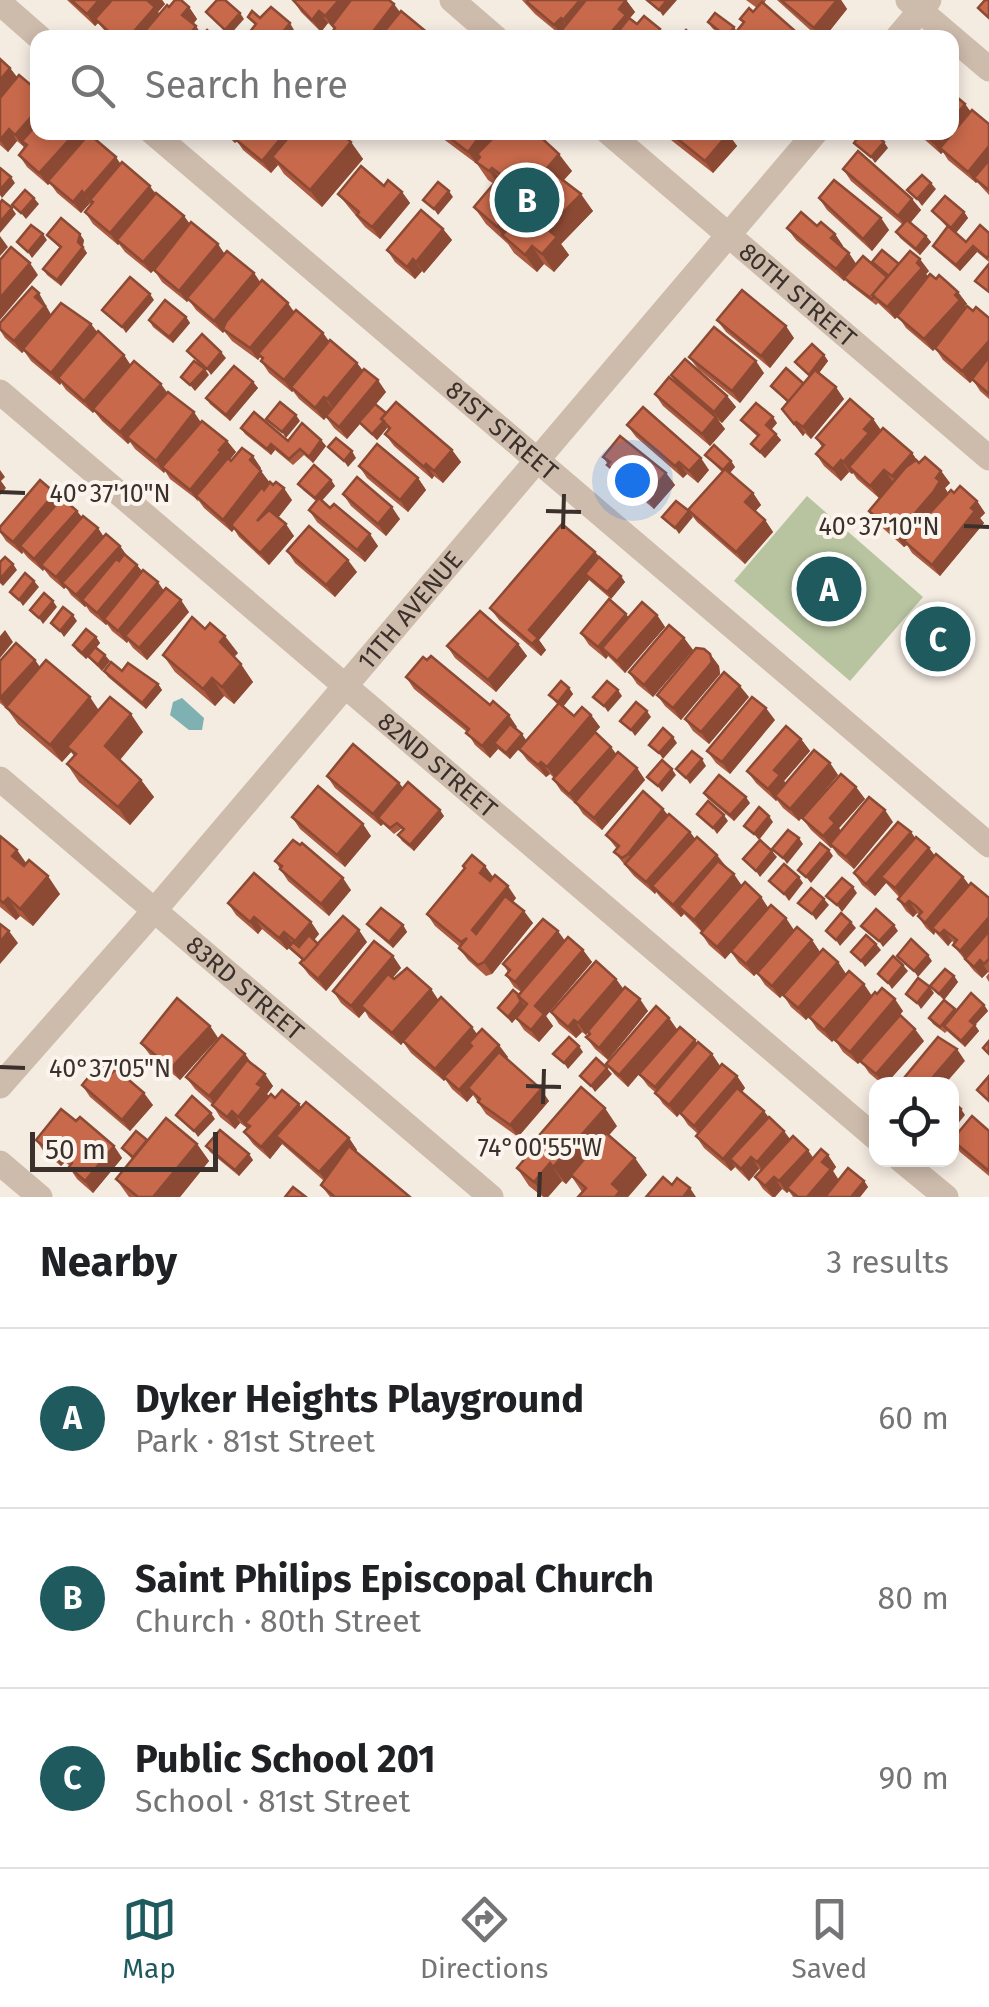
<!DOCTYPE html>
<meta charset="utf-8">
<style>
:root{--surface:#fff;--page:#f2f2f2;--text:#202124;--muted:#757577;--line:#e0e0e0;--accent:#1f5a5e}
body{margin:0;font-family:"Fira Sans",sans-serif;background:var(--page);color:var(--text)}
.controls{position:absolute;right:30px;bottom:30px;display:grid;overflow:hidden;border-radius:20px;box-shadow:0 5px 15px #0003}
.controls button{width:90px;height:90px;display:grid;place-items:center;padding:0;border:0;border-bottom:2px solid var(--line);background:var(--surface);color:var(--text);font:50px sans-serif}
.scale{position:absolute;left:30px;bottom:25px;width:188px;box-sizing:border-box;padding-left:10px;border:5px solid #3b302b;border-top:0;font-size:28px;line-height:35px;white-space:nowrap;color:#3b302b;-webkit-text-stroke:8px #fbf5ee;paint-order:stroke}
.you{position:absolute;left:632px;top:480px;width:35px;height:35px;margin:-25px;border:8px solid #fff;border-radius:50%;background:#1a73e8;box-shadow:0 0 0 15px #1a73e833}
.badge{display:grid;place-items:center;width:65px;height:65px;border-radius:50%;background:var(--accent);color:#fff;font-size:32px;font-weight:700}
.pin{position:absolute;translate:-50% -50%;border:5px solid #fff;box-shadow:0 2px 10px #0006}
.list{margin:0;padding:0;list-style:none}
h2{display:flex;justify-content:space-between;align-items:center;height:130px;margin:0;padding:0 40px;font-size:42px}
h2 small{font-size:32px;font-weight:400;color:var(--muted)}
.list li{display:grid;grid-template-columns:65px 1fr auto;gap:30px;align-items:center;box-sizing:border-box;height:180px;padding:0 40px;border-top:2px solid var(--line)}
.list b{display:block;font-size:38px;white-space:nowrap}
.list p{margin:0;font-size:32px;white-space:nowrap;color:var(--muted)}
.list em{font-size:32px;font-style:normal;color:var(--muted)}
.icon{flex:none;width:55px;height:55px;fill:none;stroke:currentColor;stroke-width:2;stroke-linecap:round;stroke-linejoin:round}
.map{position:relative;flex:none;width:989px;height:1197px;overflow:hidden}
.search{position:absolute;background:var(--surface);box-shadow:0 5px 15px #0003;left:30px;right:30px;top:30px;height:110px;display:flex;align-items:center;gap:25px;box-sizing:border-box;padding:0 35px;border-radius:20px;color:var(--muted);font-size:38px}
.sheet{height:670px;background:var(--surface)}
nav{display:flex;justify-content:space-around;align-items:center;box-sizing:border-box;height:140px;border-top:2px solid var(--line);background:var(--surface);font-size:28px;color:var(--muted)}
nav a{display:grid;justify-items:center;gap:5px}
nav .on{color:var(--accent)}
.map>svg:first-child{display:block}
</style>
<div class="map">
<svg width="989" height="1197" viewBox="0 0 989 1197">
<rect width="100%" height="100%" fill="#f4ebe1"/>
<polygon fill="#b8c4a0" points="807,496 923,597 850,681 734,581"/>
<polygon fill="#7fb0b2" points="182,698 204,718 202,730 189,730 170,715 173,702"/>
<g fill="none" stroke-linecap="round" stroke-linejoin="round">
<g stroke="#cdbbac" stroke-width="25">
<polyline points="452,0 496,38"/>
<polyline points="908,0 989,69"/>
<polyline points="0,3 40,38"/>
<polyline points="897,38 929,0"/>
<path id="s1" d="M 152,132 L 989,845"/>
<path id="s2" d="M 608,132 L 989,458"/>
<path id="s3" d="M 0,392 L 876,1138"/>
<path id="s4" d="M 0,779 L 491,1197"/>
<path id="s5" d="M 0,1086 L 154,911 L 816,132"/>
<polyline points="901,1160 946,1197"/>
<polyline points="0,1163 40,1197"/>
</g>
</g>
<g fill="#ac5a40">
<polygon points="67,0 162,0 165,4 158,12 159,14 169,7 189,7 197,19 193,24 202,35 215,38 111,38 98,23 95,26"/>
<polygon points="293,0 400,12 432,38 332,38 330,35 334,28 328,23 321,32 301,12"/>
<polygon points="522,0 626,0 635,12 630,18 637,24 660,29 666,38 566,38 564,35 563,37 535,14"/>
<polygon points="746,0 766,0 764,4 803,38 740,38 738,34 724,38 712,28 708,22 737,31 743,23 740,19 753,12 757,8"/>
<polygon points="777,0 841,0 847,9 824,38 819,38"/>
<polygon points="0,59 10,68 17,77 38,132 87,136 184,216 189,224 224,253 254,273 260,282 294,311 323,333 329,341 357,363 363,371 386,392 376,404 386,413 452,450 461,462 443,483 434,476 432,479 394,446 385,434 389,430 387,428 377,440 360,424 347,439 334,428 326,417 324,420 299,399 293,391 292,392 269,373 261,361 262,360 260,357 258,360 232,341 224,331 223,333 196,310 189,300 187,302 162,282 154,270 151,273 125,252 119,244 118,245 93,224 85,212 91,204 90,203 81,213 57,193 50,183 48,185 27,167 19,155 25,145 24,147 17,141 8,152 0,145"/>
<polygon points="965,104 970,112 989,124 989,195 977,182 976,183 948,160 943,152 941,154 916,132 952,132"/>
<polygon points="223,132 343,132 363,159 322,207 284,174 278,165 271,173 243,150 237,141 235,143"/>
<polygon points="438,132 546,132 541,138 572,171 564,180 593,211 561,244 569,255 554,272 544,264 537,272 514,253 508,244 486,224 474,207 494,184 488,180 477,164 442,138"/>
<polygon points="666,132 727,132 737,146 713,173 671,140"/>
<polygon points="843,169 912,199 921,210 910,223 926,236 931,242 920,255 900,238 896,232 903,225 851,181"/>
<polygon points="384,186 402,192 410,203 380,239 365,227 338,194"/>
<polygon points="819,198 881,218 889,230 872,251 827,210"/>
<polygon points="932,211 964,212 968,218 956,233 966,242 989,233 989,262 977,252 960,271 938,252 933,246 947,227"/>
<polygon points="817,226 835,234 843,246 842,247 856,264 876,268 872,262 899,264 929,271 926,274 928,276 958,292 967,304 965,306 966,308 989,318 989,399 980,391 973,380 970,383 943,360 935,348 933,351 906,328 898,316 895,319 878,303 876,305 849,284 845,279 844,281 796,240 787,228"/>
<polygon points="443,229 452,240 424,273 422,271 415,279 395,262 387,250"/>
<polygon points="47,235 84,240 83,246 87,253 61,286 47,275 43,269 60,248"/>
<polygon points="47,305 45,307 51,315 91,324 97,332 124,355 130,365 167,393 201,422 227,441 236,452 230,460 261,468 260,470 270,483 292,500 278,518 294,536 269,565 239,537 234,529 232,532 204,508 199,501 170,479 165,471 164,473 135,449 130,442 128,444 102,421 94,411 93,413 66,390 61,383 60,385 31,361 24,351 22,353 5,338 0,330 0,323"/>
<polygon points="186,317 190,323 173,343 153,327 149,320"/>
<polygon points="717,320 794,338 770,368 726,332"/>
<polygon points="824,355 828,361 819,373 844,399 811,439 805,433 803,436 791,421 782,409 788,403 771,386 804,384 810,377 795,362"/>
<polygon points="689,357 764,373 740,403 698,369"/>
<polygon points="671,375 727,396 736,407 722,423 718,420 725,429 710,446 663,406 655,394 677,384"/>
<polygon points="253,382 258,388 230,421 210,404 206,398"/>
<polygon points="873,419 881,430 912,453 919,463 941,471 950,483 945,488 948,493 954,493 977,501 985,513 980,518 984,523 940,576 912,553 907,545 904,547 877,523 869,511 893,482 879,498 857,479 853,473 852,474 849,472 841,481 824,466 816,454 822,447 816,438"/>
<polygon points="741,420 777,423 771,430 781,440 765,458 751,444 758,437 746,426"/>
<polygon points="627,425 709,470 698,483 687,474 683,478 636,437"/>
<polygon points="241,428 288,441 321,440 326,446 313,463 304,455 293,465 275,450 271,455 245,434"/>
<polygon points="705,455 731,461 735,467 730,473 753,493 761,505 755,511 765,520 773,532 745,564 697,522 688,510 722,472"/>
<polygon points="603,457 666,473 675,485 654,509 616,477"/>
<polygon points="359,466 418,478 426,490 408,512 367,478"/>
<polygon points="331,480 335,486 322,500 378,546 365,562 317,522 309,510 316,501 303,490 298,484"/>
<polygon points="343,494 400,519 386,536 351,506"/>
<polygon points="60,500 77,511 82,517 98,528 103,537 120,546 128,557 142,571 189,612 147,660 133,648 128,641 127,643 112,631 107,624 106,625 90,612 86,606 85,607 71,595 66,587 64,589 50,577 44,569 43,571 28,558 23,552 22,554 6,541 0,532 0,527"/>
<polygon points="287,551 357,572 335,597 295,563"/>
<polygon points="595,552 625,582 611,599 589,580 539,640 546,650 541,656 499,620 490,608"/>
<polygon points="626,614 628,617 657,615 665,627 625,673 608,656 606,659 589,645 581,633"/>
<polygon points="96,637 100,643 96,648 110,661 102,671 88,657 86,659 77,651 73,645"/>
<polygon points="684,638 693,650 653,697 637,684 629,672"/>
<polygon points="518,644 527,656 496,692 455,658 447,646"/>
<polygon points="238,653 234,657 253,682 234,704 224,696 215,706 175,672 163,655"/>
<polygon points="710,654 719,666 720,674 681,720 665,706 657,695"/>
<polygon points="35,660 40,667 99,710 143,732 120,760 141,780 154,797 130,825 79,782 67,764 74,756 71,752 62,762 18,724 8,710 0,703 0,661"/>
<polygon points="104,671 158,684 162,690 146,709 108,677"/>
<polygon points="406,677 490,705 517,727 515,728 526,740 557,704 549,695 569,688 573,694 563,707 574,716 591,715 600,727 588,740 616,754 637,768 645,780 602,830 583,814 577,805 561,791 553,779 554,778 550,774 546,777 527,760 519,749 510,759 498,749 490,758 475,745 467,732 414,689"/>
<polygon points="749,697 709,744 693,731 685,719"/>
<polygon points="775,720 730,774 716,763 707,751"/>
<polygon points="801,739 810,751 784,781 786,783 830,763 838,775 799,821 783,808 777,800 776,801 756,783 747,771"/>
<polygon points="327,776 399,783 403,788 444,816 414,851 402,841 398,835 403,830 401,829 394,834 383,824 381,826 335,788"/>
<polygon points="856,787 865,799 839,828 841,831 893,822 854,869 838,855 832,847 831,848 811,830 802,818"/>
<polygon points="704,793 750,803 734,821 708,799"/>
<polygon points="663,809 668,815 690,832 695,839 717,855 742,886 761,897 768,908 794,930 812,940 820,952 780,998 765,985 757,973 754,976 739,963 731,952 725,959 709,945 701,933 702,932 684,914 681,917 661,898 656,892 655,894 634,876 614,852 617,849 606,835"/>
<polygon points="292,817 371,836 345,867 300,829"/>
<polygon points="911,832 915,838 929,848 935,856 963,877 969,885 989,898 989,982 986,977 989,973 988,972 982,978 974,971 953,945 954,943 952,941 948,946 935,932 934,935 926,928 918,916 919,915 917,913 913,917 906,911 898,899 899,897 886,883 875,896 862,885 854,873"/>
<polygon points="0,836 17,850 26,864 60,894 33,926 20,916 16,920 0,907"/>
<polygon points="275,861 351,890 329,916 288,881"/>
<polygon points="463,866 493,877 516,898 513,902 533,923 492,974 486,976 468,960 459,948 460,947 435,926 427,914 465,869"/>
<polygon points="228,903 311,922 319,934 314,940 318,944 367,942 326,991 309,975 300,963 303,961 289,948 287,950 262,929 258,934 236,915"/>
<polygon points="367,924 403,925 407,932 393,948 372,930"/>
<polygon points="565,941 583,950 592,962 546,1016 553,1026 539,1042 524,1030 516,1018 512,1023 498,1008 521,992 514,987 506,975 508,972 503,964"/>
<polygon points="393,956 401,968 392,978 431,989 438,1000 477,1034 508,1057 506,1059 549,1101 518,1137 486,1114 473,1095 467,1102 452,1089 445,1079 444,1081 411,1053 403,1042 401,1045 369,1018 365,1011 359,1018 341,1003 333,991"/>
<polygon points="838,962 846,974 806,1020 791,1007 783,995"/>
<polygon points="954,976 958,982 944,1000 956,1011 984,1005 988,1011 975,1025 979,1031 965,1047 947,1031 945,1033 933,1024 929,1018 944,1000 930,986"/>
<polygon points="616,979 623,989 648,1011 608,1060 595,1049 586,1037 589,1034 588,1033 586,1035 582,1032 576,1038 559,1024 551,1012"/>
<polygon points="872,995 903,1011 870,1050 924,1041 886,1084 882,1084 869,1073 861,1061 858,1064 843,1052 835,1040 849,1023 832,1042 817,1029 809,1017"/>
<polygon points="669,1018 677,1029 712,1054 720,1066 677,1117 663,1104 655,1092 648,1086 639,1074 659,1050 628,1087 615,1075 606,1064"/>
<polygon points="210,1026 218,1038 180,1080 150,1055 141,1043"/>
<polygon points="245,1054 252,1064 273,1086 267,1094 269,1096 301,1107 349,1138 357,1150 356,1152 410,1197 330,1197 321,1185 324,1181 282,1144 270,1159 253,1144 244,1132 248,1127 247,1128 240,1123 235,1129 220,1117 212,1104 195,1089 186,1077"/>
<polygon points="737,1076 745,1088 742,1092 790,1139 813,1158 828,1155 836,1167 833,1171 839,1180 864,1181 868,1187 860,1197 793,1197 789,1191 787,1193 782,1189 775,1197 772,1197 763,1189 755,1177 761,1171 759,1169 749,1181 735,1167 731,1171 704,1148 696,1136 698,1134 688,1125 680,1113"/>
<polygon points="82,1085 153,1105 130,1131 90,1097"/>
<polygon points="76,1121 114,1146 122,1158 93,1193 77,1179 69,1167 70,1166 65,1162 61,1166 44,1152 36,1140"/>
<polygon points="617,1126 609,1135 647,1175 628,1197 578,1197 582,1192 572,1177 566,1184 562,1181 548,1197 543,1197 529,1186 517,1168 533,1150 530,1146"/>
<polygon points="989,1131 989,1176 960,1152 952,1140"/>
<polygon points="147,1140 197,1144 209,1161 180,1197 129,1197 116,1179 132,1159 122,1148"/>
<polygon points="206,1146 253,1160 239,1176 210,1152"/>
</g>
<g fill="#8c4a34">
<polygon points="99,0 118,0 95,19 98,23 95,26 87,14"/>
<polygon points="149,0 162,0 165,4 158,12 163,19 147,38 128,38"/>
<polygon points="339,0 357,0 332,25 333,28 325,16"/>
<polygon points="580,0 598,0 572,32 563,20"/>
<polygon points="626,0 635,12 629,19 625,38 606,38 619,9"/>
<polygon points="667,0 677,0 663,16 659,10"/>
<polygon points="837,0 841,0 847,9 824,38 820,38 814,28"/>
<polygon points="394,4 403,16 386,38 368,38"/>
<polygon points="189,7 197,19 191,27 182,15"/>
<polygon points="319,11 328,23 321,32 312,20"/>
<polygon points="240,13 244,19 229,36 225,30"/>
<polygon points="561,18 569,30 561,31 564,35 563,37 554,25"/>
<polygon points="290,23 294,30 288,38 278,38"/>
<polygon points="196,26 204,38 187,38"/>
<polygon points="734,27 738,33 735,38 727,38"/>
<polygon points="660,29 666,38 653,38"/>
<polygon points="10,68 19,80 0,101 0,80"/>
<polygon points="965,104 974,116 940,148 943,152 941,154 933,142 941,132 952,132 952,120"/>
<polygon points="38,109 38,131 22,141 25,145 24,147 15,135"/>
<polygon points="9,129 17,141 8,152 0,140"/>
<polygon points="76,132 85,132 89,139 48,185 39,173"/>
<polygon points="228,132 244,132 234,138 237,141 235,143"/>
<polygon points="286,132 305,132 272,157 278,165 271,173 262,161"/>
<polygon points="483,132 501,132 477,154 481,159 477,164 468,152"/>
<polygon points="728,134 737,146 713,173 705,161"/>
<polygon points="351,142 363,159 322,207 310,190"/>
<polygon points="884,142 888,148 875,163 871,157"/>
<polygon points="989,146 989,168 974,178 977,182 976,183 968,172"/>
<polygon points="559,154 572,171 559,185 547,168"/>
<polygon points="116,157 124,169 93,206 84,194"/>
<polygon points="492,168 504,185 501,188 489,171"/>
<polygon points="542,174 554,191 527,222 515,205"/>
<polygon points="11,177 15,183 2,198 0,195 0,190"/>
<polygon points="931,183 936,189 922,206 917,199"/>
<polygon points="150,186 158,198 117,240 119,244 118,245 110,233"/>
<polygon points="82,191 90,203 81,213 73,202"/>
<polygon points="449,191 453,197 438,215 434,209"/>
<polygon points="402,192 410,203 380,239 372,227"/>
<polygon points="581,194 593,211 561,244 569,255 554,272 542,254 547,229"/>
<polygon points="34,198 39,204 26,219 21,213"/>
<polygon points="912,199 921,210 906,228 898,216"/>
<polygon points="12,208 16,214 0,233 0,222"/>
<polygon points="964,212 968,218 955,234 951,228"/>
<polygon points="184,216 193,228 151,273 143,262"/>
<polygon points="881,218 889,230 872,251 863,239"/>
<polygon points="502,221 514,239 503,236 497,227"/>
<polygon points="443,229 452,240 424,273 416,262"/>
<polygon points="43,234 47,240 32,258 28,252"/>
<polygon points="80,234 84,240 82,248 87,253 61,286 57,280 78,242"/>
<polygon points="835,234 843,246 840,250 831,238"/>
<polygon points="0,236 8,247 0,256"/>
<polygon points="926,236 931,242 920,255 916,249"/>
<polygon points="218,244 226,256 187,302 179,291"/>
<polygon points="532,246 544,264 537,272 525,255"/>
<polygon points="973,246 977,252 960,271 956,265"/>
<polygon points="849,253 857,265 844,281 836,269"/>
<polygon points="413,259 422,271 415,279 407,267"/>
<polygon points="920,259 929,271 926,274 931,280 895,319 887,307"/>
<polygon points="30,263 38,275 0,320 0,298"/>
<polygon points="254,273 262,285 223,333 214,321"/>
<polygon points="958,292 967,304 965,306 969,312 933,351 924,339"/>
<polygon points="39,293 53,318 22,353 14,341 35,297"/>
<polygon points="150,294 154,300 126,333 122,327"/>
<polygon points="288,303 296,315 258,354 260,357 258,360 250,348"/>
<polygon points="186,317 190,323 173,343 169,337"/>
<polygon points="91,324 100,336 58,378 61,383 60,385 51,373"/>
<polygon points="786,326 794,338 770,368 761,356"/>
<polygon points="323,333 331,345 291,387 293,391 292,392 284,380"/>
<polygon points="989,341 989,362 970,383 962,371"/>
<polygon points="221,352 226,358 211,375 207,369"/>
<polygon points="124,355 132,367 93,413 84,401"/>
<polygon points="824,355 828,361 813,381 809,375"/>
<polygon points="756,361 764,373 740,403 732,391"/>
<polygon points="357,363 366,375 335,411 327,399"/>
<polygon points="205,369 209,375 195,391 190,385"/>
<polygon points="378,380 386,392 347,439 339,427"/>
<polygon points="253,382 258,388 230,421 226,415"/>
<polygon points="161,384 169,395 127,437 130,442 128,444 120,432"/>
<polygon points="836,387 844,399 811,439 803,427"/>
<polygon points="727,396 736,407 722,423 714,412"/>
<polygon points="324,397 333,409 324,420 315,408"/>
<polygon points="194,412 202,424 162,467 165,471 164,473 156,461"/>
<polygon points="296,415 300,421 286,438 282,432"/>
<polygon points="716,417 725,429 710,446 702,434"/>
<polygon points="773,417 777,423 770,431 766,425"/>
<polygon points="873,419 881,431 849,467 853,473 852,474 843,462 864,429"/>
<polygon points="383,422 387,428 377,440 372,434"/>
<polygon points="796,422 805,433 803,436 794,424"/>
<polygon points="776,434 781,440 765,458 760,452"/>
<polygon points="321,440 326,446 313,463 309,457"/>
<polygon points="227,441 236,452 196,496 198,502 190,490"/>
<polygon points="271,444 275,450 271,455 267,449"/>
<polygon points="452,450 461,462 443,483 434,471"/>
<polygon points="352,451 356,458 348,467 344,461"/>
<polygon points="912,453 920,465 900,488 892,476"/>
<polygon points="253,456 261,468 258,472 250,460"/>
<polygon points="701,458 709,470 698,483 689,471"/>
<polygon points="841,460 849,472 841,481 833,469"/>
<polygon points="731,461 735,467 727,476 723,470"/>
<polygon points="679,462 687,474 683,478 675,466"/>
<polygon points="426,464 434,476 432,479 424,467"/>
<polygon points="0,470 5,477 1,481 6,488 0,495"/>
<polygon points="884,470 893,482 879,498 870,486"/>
<polygon points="261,471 270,483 231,525 234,529 232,532 223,520"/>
<polygon points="941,471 950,483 945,488 948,493 904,541 907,545 904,547 896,535"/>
<polygon points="666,473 675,485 654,509 646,497"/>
<polygon points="418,478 426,490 408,512 400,500"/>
<polygon points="331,480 335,486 319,504 315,498"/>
<polygon points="284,488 292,500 266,533 257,521"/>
<polygon points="55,493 64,505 20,546 23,552 22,554 13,542"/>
<polygon points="753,493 761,505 753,514 745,502"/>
<polygon points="977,501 985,513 980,518 984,523 940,576 932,565"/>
<polygon points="392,507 400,519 386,536 378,524"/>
<polygon points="77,511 85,523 41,565 44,569 43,571 34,559"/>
<polygon points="689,511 693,517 679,534 675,528"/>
<polygon points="765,520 773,532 745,564 736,552"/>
<polygon points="286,524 294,536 269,565 260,553"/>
<polygon points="98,528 106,540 62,583 66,587 64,589 56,577"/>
<polygon points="370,534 378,546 365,562 357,550"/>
<polygon points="120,546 128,558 82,600 86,606 85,607 76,595"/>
<polygon points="595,552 603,563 585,574 589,580 539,640 546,650 541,656 532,644 529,630"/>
<polygon points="348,560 357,572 335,597 326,585"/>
<polygon points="13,564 17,570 3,586 0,583 0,579"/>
<polygon points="137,565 146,576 104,619 107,624 106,625 97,613"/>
<polygon points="621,576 625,582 611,599 607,592"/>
<polygon points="34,581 39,587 23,606 19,600"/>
<polygon points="158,582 166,594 125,636 128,641 127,643 118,631"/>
<polygon points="181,600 189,612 147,660 139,648"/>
<polygon points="53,601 57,607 43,624 39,618"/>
<polygon points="626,614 634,625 602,648 608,656 606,659 598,647"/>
<polygon points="73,615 77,621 64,637 60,631"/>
<polygon points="657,615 665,627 625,673 617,661"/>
<polygon points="5,630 13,642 0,658 0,636"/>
<polygon points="225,636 238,653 232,659 220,642"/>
<polygon points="96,637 100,643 86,659 82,653"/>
<polygon points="684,638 693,650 653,697 644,685"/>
<polygon points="518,644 527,656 496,692 488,680"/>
<polygon points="710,654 719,666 720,674 681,720 673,708"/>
<polygon points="105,655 110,661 102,671 98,665"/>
<polygon points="35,660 43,672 6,707 8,710 0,699"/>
<polygon points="241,664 253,682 234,704 222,687"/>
<polygon points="212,678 224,696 215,706 203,689"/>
<polygon points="158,684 162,690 146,709 142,703"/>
<polygon points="740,686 749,697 709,744 701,732"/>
<polygon points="569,688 573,694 562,708 558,702"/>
<polygon points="618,690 622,696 608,712 604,706"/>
<polygon points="90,697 102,715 67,747 71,752 62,762 50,745"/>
<polygon points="766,708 775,720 730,774 722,762"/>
<polygon points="647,711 651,717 635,736 631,730"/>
<polygon points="131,714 143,732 117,763 105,746"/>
<polygon points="509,715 517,727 499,747 494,743 498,749 490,758 482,746"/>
<polygon points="591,715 600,727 555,778 547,767"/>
<polygon points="522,734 526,740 510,759 506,753"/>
<polygon points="673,737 677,743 663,759 659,753"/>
<polygon points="801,739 810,751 784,781 788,787 775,796 777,800 776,801 768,789 774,770"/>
<polygon points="611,747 620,759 575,802 569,794"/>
<polygon points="702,759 706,766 690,784 686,778"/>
<polygon points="541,762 550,774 546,777 538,765"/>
<polygon points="830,763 838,775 799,821 790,809"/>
<polygon points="637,768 645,780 602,830 594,818"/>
<polygon points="672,769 676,775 662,792 658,786"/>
<polygon points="141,780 154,797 130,825 118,807"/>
<polygon points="399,783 408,794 378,818 383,824 381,826 373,814"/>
<polygon points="856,787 865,799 839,828 843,835 830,844 832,847 831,848 823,836 830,818"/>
<polygon points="746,797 750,803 734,821 730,815"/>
<polygon points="663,809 672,821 636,866 628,854"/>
<polygon points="440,810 444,816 414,851 410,845"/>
<polygon points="885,810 893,822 854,869 846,857"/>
<polygon points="724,815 728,821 717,834 713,828"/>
<polygon points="769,816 773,822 759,840 754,834"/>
<polygon points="363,824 371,836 345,867 337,855"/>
<polygon points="690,832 699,844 652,886 656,892 655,894 646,882"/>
<polygon points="911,832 919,844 881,877 886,883 875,896 866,884"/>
<polygon points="799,838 803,844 787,864 783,858"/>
<polygon points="929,848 938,860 903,900 895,888"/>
<polygon points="17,850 29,867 24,873 12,856"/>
<polygon points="829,850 833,856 811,883 806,877"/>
<polygon points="772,851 777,857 760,877 756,871"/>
<polygon points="717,855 725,867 679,907 684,914 681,917 673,905"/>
<polygon points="485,866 494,878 489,885 480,873"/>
<polygon points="734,874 742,886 702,932 694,920"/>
<polygon points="48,876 60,894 33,926 20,909"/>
<polygon points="799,877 803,883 789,901 784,894"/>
<polygon points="963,877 972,889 932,928 935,932 934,935 925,923"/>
<polygon points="343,878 351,890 329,916 321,904"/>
<polygon points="508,886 516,898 480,942 472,930"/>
<polygon points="853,887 857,893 842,912 837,905"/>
<polygon points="761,897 769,909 725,959 717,947"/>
<polygon points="8,898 20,916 16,920 3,903"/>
<polygon points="824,899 829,905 816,920 812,914"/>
<polygon points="909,901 917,913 913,917 905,905"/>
<polygon points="524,911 533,923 492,974 484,962"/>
<polygon points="254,917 262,929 258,934 250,922"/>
<polygon points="989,917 989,939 966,960 960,951"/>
<polygon points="786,918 794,930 754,976 746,964"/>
<polygon points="311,922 319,934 303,953 295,941"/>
<polygon points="851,922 856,928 840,946 836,940"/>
<polygon points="403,925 407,932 393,948 389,942"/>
<polygon points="894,925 898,931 883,947 879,941"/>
<polygon points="359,930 367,942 326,991 318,979"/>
<polygon points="944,930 952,941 948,946 940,934"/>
<polygon points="9,931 18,943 0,964 0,942"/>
<polygon points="558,931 566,942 523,994 515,982"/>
<polygon points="284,932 293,944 287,950 279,938"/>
<polygon points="812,940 820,952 780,998 772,986"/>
<polygon points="876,944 881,950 865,967 861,961"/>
<polygon points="583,950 592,962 546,1016 553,1026 539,1042 531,1030 535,1006"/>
<polygon points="928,955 932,961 918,977 914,971"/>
<polygon points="393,956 401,968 366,1010 361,1006 365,1011 359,1018 351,1006"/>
<polygon points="980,960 988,972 982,978 974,967"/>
<polygon points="838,962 846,974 806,1020 798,1008"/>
<polygon points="903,965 908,971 892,989 888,983"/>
<polygon points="954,976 958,982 944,1000 939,994"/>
<polygon points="616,979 625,991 586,1035 578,1023"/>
<polygon points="864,984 872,996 832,1042 824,1030"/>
<polygon points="930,987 934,993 921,1009 917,1003"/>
<polygon points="431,989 439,1001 401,1045 392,1033"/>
<polygon points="640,999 648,1011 608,1060 599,1048"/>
<polygon points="895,999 903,1011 858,1064 850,1052"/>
<polygon points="521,1001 526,1007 512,1023 508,1017"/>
<polygon points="984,1005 988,1011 975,1025 979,1031 965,1047 961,1041 970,1021"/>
<polygon points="669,1018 677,1030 628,1087 619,1075"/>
<polygon points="574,1020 582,1032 576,1038 568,1027"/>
<polygon points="210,1026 218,1038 180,1080 171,1068"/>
<polygon points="472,1027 480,1038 444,1081 435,1069"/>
<polygon points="915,1029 924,1041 886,1084 883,1084 876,1074"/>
<polygon points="695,1040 703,1052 663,1099 655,1087"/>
<polygon points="499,1045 508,1057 474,1094 468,1088 473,1095 467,1102 459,1090"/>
<polygon points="579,1046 583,1052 568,1069 564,1063"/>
<polygon points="957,1049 965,1061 945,1084 927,1084"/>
<polygon points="245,1054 253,1066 217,1108 209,1096"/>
<polygon points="712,1054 720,1066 677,1117 669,1105"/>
<polygon points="607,1068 612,1074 595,1092 591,1086"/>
<polygon points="265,1074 273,1086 267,1094 270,1099 245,1123 248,1127 247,1128 238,1117 257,1084"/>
<polygon points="737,1076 745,1088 703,1138 694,1126"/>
<polygon points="541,1089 549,1101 518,1137 510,1125"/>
<polygon points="144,1093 153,1105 130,1131 122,1120"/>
<polygon points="299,1104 307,1116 276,1136 282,1144 270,1159 261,1147"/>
<polygon points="605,1108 617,1126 566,1184 553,1167"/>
<polygon points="961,1109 965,1115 952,1131 952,1120"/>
<polygon points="232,1111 240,1123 235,1129 227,1117"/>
<polygon points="764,1111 773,1123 730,1159 735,1167 731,1171 723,1159"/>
<polygon points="211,1113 215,1119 198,1137 194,1131"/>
<polygon points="784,1131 793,1143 765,1174 757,1162"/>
<polygon points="349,1138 357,1150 328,1184 319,1172"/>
<polygon points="197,1144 209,1161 180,1197 153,1197"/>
<polygon points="114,1146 122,1158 93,1193 85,1181"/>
<polygon points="57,1150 65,1162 61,1166 53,1154"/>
<polygon points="808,1150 816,1162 787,1193 779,1181"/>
<polygon points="249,1154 253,1160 239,1176 235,1170"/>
<polygon points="828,1155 836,1167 833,1171 839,1181 826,1197 807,1197 822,1162"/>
<polygon points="751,1157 759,1169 749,1181 741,1169"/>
<polygon points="635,1158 647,1175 628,1197 615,1197 612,1184"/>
<polygon points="550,1163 562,1181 548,1197 544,1197 534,1182"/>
<polygon points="774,1177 782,1189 775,1197 773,1197 765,1186"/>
<polygon points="864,1181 868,1187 860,1197 851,1197"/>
<polygon points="690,1188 696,1197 683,1197"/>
</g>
<g fill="#c8694b" stroke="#8c4a34" stroke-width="2.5" fill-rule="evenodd">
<polygon points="71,0 99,0 87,14"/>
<polygon points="112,0 149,0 148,1 155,7 128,38 116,38 95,19"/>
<polygon points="175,0 181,0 189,7 182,15 196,26 187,38 139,38 167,5 169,7"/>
<polygon points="217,0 225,0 240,13 225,30 206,12"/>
<polygon points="293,0 339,0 325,16 319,11 312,20"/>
<polygon points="351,0 389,0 394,4 368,38 333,38 330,35 335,28 332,25"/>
<polygon points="528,0 580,0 563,20 561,18 554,25 527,2"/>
<polygon points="586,0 626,0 619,9 626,15 606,38 569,38 561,31"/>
<polygon points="647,0 667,0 659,10"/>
<polygon points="781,0 837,0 814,28"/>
<polygon points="985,0 989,0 989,18 978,8"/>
<polygon points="762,2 803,38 743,38 736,32 744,22 740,19 749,8 753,12"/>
<polygon points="271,7 290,23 278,38 245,38 256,24 248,17 252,11 260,18"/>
<polygon points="401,11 429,34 426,38 379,38"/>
<polygon points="715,13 734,27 727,37 708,22"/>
<polygon points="644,16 660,29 653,38 613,38 629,18 637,24"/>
<polygon points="207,30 215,38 200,38"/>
<polygon points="686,30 695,38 679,38"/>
<polygon points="0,59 10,68 0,80"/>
<polygon points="19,75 38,91 38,109 15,135 9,129 0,140 0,98"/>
<polygon points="952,93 965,104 952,120"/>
<polygon points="972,110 989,124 989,146 968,172 940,148"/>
<polygon points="38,123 38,132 76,132 39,173 19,155 27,145 22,141"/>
<polygon points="239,132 286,132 262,161 234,138"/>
<polygon points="293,132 340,132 351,142 310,190 272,157"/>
<polygon points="442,132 483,132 468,152"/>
<path d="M 499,132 L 535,132 L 559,154 L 547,168 L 581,194 L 547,229 L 557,237 L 542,254 L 532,246 L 525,255 L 502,235 L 509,228 L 502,221 L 497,227 L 474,207 L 501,175 L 492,168 L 489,171 L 476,162 L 480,157 L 477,154 ZM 542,174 L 547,178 L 539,187 L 542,189 L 522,211 L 515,205 Z"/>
<polygon points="669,132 727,132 728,134 705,161"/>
<polygon points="862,132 873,132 884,142 871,157 854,143"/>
<polygon points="922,132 941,132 933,142"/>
<polygon points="89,134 116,157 84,194 82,191 73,202 48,181"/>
<polygon points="858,151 912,199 898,216 843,169"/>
<polygon points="989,160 989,190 974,178"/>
<polygon points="122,162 150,186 110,233 85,212 93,202 90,200"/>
<polygon points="361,166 384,186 388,180 402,192 372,227 357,215 359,212 338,194"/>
<polygon points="0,168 11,177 0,190"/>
<polygon points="922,175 931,183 917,199 907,190"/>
<polygon points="834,180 881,218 863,239 819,198"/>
<polygon points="438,182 449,191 434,209 423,200"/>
<polygon points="25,190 34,198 21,213 12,205"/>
<polygon points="156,193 184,216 143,262 117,240"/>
<polygon points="945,196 964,212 951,228 932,211"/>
<polygon points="2,200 12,208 0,222 0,203"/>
<polygon points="421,210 443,229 416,262 413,259 407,267 387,250"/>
<polygon points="801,212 817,226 821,222 835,234 831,238 849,253 836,269 787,228"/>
<polygon points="61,218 80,234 78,242 83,247 57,280 43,269 61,247 47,235"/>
<polygon points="907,220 926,236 916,249 896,232"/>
<polygon points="191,222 218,244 179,291 154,270"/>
<polygon points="31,225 43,234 28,252 17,242"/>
<polygon points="980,225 989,233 989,255 987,258 973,246 956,265 933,246 948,226 966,242"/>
<polygon points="11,247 30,263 0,298 0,260"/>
<polygon points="882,250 899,264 889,276 872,262"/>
<polygon points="227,251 254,273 214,321 187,298"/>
<polygon points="910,251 920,259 917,263 922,268 887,307 872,295"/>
<polygon points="863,256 887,277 872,295 874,296 872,299 844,278"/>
<polygon points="989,264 989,292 975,281"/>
<polygon points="930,274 936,279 939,275 948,283 958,292 955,295 960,300 924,339 897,316"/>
<polygon points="130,277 150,294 122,327 102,310"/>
<polygon points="262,280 288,303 250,348 223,329 226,322"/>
<polygon points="32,287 39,293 35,297 45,306 14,341 0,329 0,323"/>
<polygon points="742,290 786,326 761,356 717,320"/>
<polygon points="165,300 186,317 169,337 149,320"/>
<polygon points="61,303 91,324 51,373 23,349"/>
<polygon points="967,306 973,311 976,307 989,318 989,341 962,371 935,348"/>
<polygon points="296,310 323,333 284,380 261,361 263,358 258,354"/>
<polygon points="714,327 756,361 732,391 689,357"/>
<polygon points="98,331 124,355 84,401 58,378"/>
<polygon points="202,334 221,352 207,369 187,351"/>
<polygon points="330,340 357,363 327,399 324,397 315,408 291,387"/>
<polygon points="812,344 824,355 809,375 795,362"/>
<polygon points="989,357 989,394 972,379"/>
<polygon points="685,359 727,396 714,412 671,375"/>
<polygon points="134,361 161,384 120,432 93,409"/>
<polygon points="194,361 205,369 190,385 181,377"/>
<polygon points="234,366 253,382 226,415 206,398"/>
<polygon points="786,368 804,384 789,402 771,386"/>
<polygon points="364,369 378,380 339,427 326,416"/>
<polygon points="815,370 836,387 803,427 796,422 794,424 782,409"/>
<polygon points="669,377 716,417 702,434 655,394"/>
<polygon points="168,392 194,412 156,461 127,437"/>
<polygon points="850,399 873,419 864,429 869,433 843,462 841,460 833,469 816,454 824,445 816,438"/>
<polygon points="280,402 296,415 282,432 266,419"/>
<polygon points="396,402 452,450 434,471 426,464 424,467 385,434 390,428 381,419"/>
<polygon points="756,403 773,417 766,425 776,434 760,452 751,444 759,435 741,420"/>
<polygon points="375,404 386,413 381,419 384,421 372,434 359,422"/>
<polygon points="643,407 701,458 689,471 679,462 675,466 627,425"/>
<polygon points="254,412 288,441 302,423 321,440 309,457 300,449 289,459 271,444 267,449 241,428"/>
<polygon points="202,421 227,441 219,450 221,452 190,490 162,467"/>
<polygon points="883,428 912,453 892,476 884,470 870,486 849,467"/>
<polygon points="620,436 666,473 646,497 607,465 610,462 603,457"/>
<polygon points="336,438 352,451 344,461 328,447"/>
<polygon points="377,444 418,478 400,500 359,466"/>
<polygon points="714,445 731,461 723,470 705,455"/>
<polygon points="242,448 253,456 250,460 261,471 223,520 196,496 228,458 231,461"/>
<polygon points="925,457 941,471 936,478 940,481 934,491 896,535 869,511 906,467 916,460 919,463"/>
<polygon points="314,465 331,480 315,498 298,484"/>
<polygon points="725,469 753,493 745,502 765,520 736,552 688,510"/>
<polygon points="357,477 392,507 378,524 343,494"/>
<polygon points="40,480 55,493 13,542 0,531 0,527"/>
<polygon points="270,482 273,485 276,482 284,488 257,521 269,510 286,524 260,553 231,525 262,487 264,490"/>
<polygon points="960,486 977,501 971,508 975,511 932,565 904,541 951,490 954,493"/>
<polygon points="62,498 77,511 34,559 20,546"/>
<polygon points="319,498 330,508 334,504 370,534 357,550 309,510"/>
<polygon points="676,501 689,511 675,528 662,517"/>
<polygon points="83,516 98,528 56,577 41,565"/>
<polygon points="562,524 595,552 529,630 538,638 532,644 490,608"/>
<polygon points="309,526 348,560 326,585 287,551"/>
<polygon points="106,534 120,546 76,595 62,583"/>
<polygon points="124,554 137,565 97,613 82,600 116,559 119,561"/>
<polygon points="5,557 13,564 0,579 0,562"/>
<polygon points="599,557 621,576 607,592 585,574"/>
<polygon points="143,570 158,582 118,631 104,619"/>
<polygon points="25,573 34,581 19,600 10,592"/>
<polygon points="166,588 181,600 139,648 125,636"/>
<polygon points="44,593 53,601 39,618 30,610"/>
<polygon points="609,599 626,614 598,647 581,633"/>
<polygon points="642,602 657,615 617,661 602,648"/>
<polygon points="63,607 73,615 60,631 51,623"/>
<polygon points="480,611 518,644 488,680 447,646"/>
<polygon points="192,617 205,629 210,623 225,636 220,642 241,664 222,687 212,678 203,689 163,655"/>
<polygon points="669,625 684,638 644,685 629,672"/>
<polygon points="86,629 96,637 82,653 73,645"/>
<polygon points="16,643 35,660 0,698 0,661"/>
<polygon points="95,647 105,655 98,665 88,656"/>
<polygon points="696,648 704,649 710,654 712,662 673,708 657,695"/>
<polygon points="431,656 490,705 493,701 509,715 482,746 466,733 469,729 406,677 423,657 427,660"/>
<polygon points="46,660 90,697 50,745 6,707"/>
<polygon points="111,662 122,671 128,663 158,684 142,703 104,671"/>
<polygon points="724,672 740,686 701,732 685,719"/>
<polygon points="561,681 569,688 558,702 549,695"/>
<polygon points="607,681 618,690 604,706 593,697"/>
<polygon points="110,697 131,714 105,746 141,780 118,807 67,764 76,754 67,747"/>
<polygon points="752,697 766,708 722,762 707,751"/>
<polygon points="636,702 647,711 631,730 620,721"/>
<polygon points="559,703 574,716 582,707 591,715 547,767 541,762 538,765 519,749"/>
<polygon points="510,724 522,734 506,753 494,743"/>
<polygon points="786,726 801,739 774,770 780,775 768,789 747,771"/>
<polygon points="663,728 673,737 659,753 649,745"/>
<polygon points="595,732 611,747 569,794 553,779"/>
<polygon points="353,744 399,783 373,814 327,776"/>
<polygon points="814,750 830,763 790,809 775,796"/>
<polygon points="692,751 702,759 686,778 676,769"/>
<polygon points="618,752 637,768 594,818 575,802"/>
<polygon points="662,760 672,769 658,786 647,777"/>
<polygon points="841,774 856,787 830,818 835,823 823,836 802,818"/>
<polygon points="719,775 746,797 730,815 704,793"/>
<polygon points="408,782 440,810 410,845 398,835 404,829 397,823 390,828 378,818"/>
<polygon points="318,786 363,824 337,855 292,817"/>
<polygon points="643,791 663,809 628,854 622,858 614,852 619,846 606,835"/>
<polygon points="869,797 885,810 846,857 830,844"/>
<polygon points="708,801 724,815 713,828 697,814"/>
<polygon points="759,807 769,816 754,834 744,826"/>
<polygon points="669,814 690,832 646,882 625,864"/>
<polygon points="898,822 911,832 866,884 854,873"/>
<polygon points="788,830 799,838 783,858 772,849"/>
<polygon points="0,836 17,850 12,856 24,866 29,860 48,876 20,909 8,898 3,903 0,900"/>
<polygon points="697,837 717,855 673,905 652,886"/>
<polygon points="916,837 929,848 895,888 881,877"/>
<polygon points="293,840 300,845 302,843 343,878 321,904 280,869 282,866 275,861"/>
<polygon points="760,840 772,851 756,871 743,859"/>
<polygon points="820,843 829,850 806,877 798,870"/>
<polygon points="936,854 963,877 925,923 918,916 922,912 916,906 909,901 905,905 898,899"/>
<polygon points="472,855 485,866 480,873 490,881 495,875 508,886 472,930 476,934 505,896 524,911 484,962 478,965 459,948 467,938 461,942 427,914 465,868 463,866"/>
<polygon points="718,861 734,874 694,920 679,907"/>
<polygon points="784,864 799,877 784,894 769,881"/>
<polygon points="254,873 311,922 295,941 284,932 279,938 254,917 250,922 228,903"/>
<polygon points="842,878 853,887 837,905 826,896"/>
<polygon points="745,882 761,897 717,947 701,933"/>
<polygon points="971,883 989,898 989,917 960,951 953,945 957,940 944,930 940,934 932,928"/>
<polygon points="811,888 824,899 812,914 798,903"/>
<polygon points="771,905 786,918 746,964 731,951"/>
<polygon points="381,908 403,925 389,942 367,924"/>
<polygon points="876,909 894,925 879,941 861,926"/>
<polygon points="841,913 851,922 836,940 826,931"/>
<polygon points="343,916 359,930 318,979 300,963"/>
<polygon points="543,919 558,931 515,982 506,975 510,970 503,964"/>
<polygon points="0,924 9,931 0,942"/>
<polygon points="797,927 812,940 772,986 757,973"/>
<polygon points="989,931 989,959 984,964 980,960 974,967 965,959"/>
<polygon points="309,935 318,944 304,960 289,947 293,942 299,947"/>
<polygon points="866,935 876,944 861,961 851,952"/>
<polygon points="568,937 583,950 535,1006 544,1014 531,1030 516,1018 527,1004 518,996"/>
<polygon points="911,939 928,955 914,971 897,956"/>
<polygon points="374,941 393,956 351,1006 333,991"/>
<polygon points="823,949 838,962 798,1008 783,995"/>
<polygon points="893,956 903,965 888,983 878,974"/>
<polygon points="596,961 616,979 578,1023 574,1020 568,1027 551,1012"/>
<polygon points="407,968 431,989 392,1033 361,1006 388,974 394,979"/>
<polygon points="945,969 954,976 939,994 930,986"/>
<polygon points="849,971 864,984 824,1030 809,1017"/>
<polygon points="918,978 930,987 917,1003 906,994"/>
<polygon points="625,987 640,999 599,1048 586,1037 590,1034 588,1031"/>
<polygon points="882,988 895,999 850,1052 835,1040 875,992 877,994"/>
<polygon points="513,990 519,995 518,996 521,1001 508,1017 498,1008"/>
<polygon points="971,993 984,1005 970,1021 975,1025 961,1041 944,1026"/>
<polygon points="441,997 472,1027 435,1069 403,1041"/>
<polygon points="177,998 210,1026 171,1068 141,1043"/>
<polygon points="944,1000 955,1009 940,1027 929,1018"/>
<polygon points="656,1006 669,1018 619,1075 606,1064"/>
<polygon points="900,1015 915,1029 876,1074 860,1061"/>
<polygon points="680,1027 695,1040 655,1087 639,1074"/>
<polygon points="482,1029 499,1045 459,1090 444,1077 472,1046 469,1043"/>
<polygon points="222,1035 245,1054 209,1096 186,1077"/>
<polygon points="569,1037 579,1046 564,1063 553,1054"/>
<polygon points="938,1037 957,1049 927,1084 899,1084"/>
<polygon points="989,1041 989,1054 983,1048"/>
<polygon points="698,1042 712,1054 669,1105 655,1093"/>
<polygon points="499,1052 541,1089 510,1125 478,1102 480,1099 468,1088"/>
<polygon points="596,1058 607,1068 591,1086 580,1076"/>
<polygon points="247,1060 265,1074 257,1084 262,1087 238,1117 232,1111 227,1117 212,1105"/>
<polygon points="100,1063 112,1073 116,1069 144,1093 122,1120 82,1085"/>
<polygon points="722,1064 737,1076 694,1126 680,1113"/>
<polygon points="989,1076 989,1101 977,1090"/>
<polygon points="581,1087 605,1108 553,1167 550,1163 534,1182 517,1168 533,1149 530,1146"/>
<polygon points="737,1088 764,1111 723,1159 696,1136"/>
<polygon points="282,1090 299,1104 261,1147 244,1132 250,1126 245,1123 271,1094 275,1098"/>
<polygon points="192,1096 211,1113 194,1131 176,1115"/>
<polygon points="952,1101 961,1109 952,1120"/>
<polygon points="306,1102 349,1138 319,1172 276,1136"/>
<polygon points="61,1109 76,1121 80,1117 114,1146 85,1181 69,1167 72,1163 57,1150 53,1154 36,1140"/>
<polygon points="972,1116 989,1131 989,1171 952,1140"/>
<polygon points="769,1117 784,1131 757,1162 751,1157 741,1169 730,1159"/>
<polygon points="166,1118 197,1144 153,1197 138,1197 116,1179"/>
<polygon points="220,1130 249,1154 235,1170 206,1146"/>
<polygon points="136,1131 147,1140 133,1157 122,1148"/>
<polygon points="606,1133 635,1158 612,1184 620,1191 615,1197 578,1197 586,1188 571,1175"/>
<polygon points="793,1136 808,1150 779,1181 774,1177 765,1186 755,1177"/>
<polygon points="349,1146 410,1197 335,1197 321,1185"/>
<polygon points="821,1149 828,1155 822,1162 831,1169 807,1197 798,1197 787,1188"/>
<polygon points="848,1168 864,1181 851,1197 825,1197"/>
<polygon points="663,1177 672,1185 677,1178 690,1188 683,1197 646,1197"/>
<polygon points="293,1187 306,1197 285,1197"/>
</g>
<path fill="none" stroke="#3b302b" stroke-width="4" d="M 0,492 L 25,493M 546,511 L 581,512M 964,526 L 989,527M 563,529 L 564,494M 0,1067 L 25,1068M 526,1086 L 561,1087M 543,1104 L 544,1069M 539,1197 L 540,1172"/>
<g text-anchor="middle" stroke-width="8" stroke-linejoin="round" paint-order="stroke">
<g font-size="25" fill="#3b302b" stroke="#fbf5ee">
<text dy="9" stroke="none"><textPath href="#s2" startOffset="250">80TH STREET</textPath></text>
<text dy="9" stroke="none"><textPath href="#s1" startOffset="460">81ST STREET</textPath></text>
<text dy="9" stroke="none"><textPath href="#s5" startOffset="628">11TH AVENUE</textPath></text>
<text dy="9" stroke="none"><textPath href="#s3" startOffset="575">82ND STREET</textPath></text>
<text dy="9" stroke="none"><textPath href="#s4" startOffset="322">83RD STREET</textPath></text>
</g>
</g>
<g font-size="25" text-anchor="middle" fill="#3b302b" stroke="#fbf5ee" stroke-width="8" stroke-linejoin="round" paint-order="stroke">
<text x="110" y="502">40°37'10"N</text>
<text x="879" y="535">40°37'10"N</text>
<text x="110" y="1077">40°37'05"N</text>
<text x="540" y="1156">74°00'55"W</text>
</g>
</svg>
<div class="controls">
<button><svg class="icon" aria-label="locate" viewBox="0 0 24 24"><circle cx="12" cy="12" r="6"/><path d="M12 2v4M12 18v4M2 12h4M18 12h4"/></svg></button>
</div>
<div class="scale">50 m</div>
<div class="you"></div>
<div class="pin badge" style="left:829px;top:589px">A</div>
<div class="pin badge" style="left:527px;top:200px">B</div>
<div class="pin badge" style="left:938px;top:639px">C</div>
<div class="search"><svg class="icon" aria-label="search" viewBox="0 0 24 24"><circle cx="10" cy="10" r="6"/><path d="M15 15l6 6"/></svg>Search here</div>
</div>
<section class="sheet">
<h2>Nearby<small>3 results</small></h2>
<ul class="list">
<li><span class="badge">A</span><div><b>Dyker Heights Playground</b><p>Park · 81st Street</p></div><em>60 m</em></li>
<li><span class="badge">B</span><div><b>Saint Philips Episcopal Church</b><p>Church · 80th Street</p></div><em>80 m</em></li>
<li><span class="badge">C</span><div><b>Public School 201</b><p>School · 81st Street</p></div><em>90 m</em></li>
</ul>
</section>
<nav>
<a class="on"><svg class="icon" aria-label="map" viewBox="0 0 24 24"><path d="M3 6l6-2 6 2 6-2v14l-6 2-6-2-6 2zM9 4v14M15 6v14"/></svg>Map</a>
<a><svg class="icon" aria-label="directions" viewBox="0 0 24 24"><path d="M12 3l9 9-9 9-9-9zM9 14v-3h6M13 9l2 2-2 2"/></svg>Directions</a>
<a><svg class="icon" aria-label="saved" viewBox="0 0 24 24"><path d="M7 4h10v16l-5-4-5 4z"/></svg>Saved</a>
</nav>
